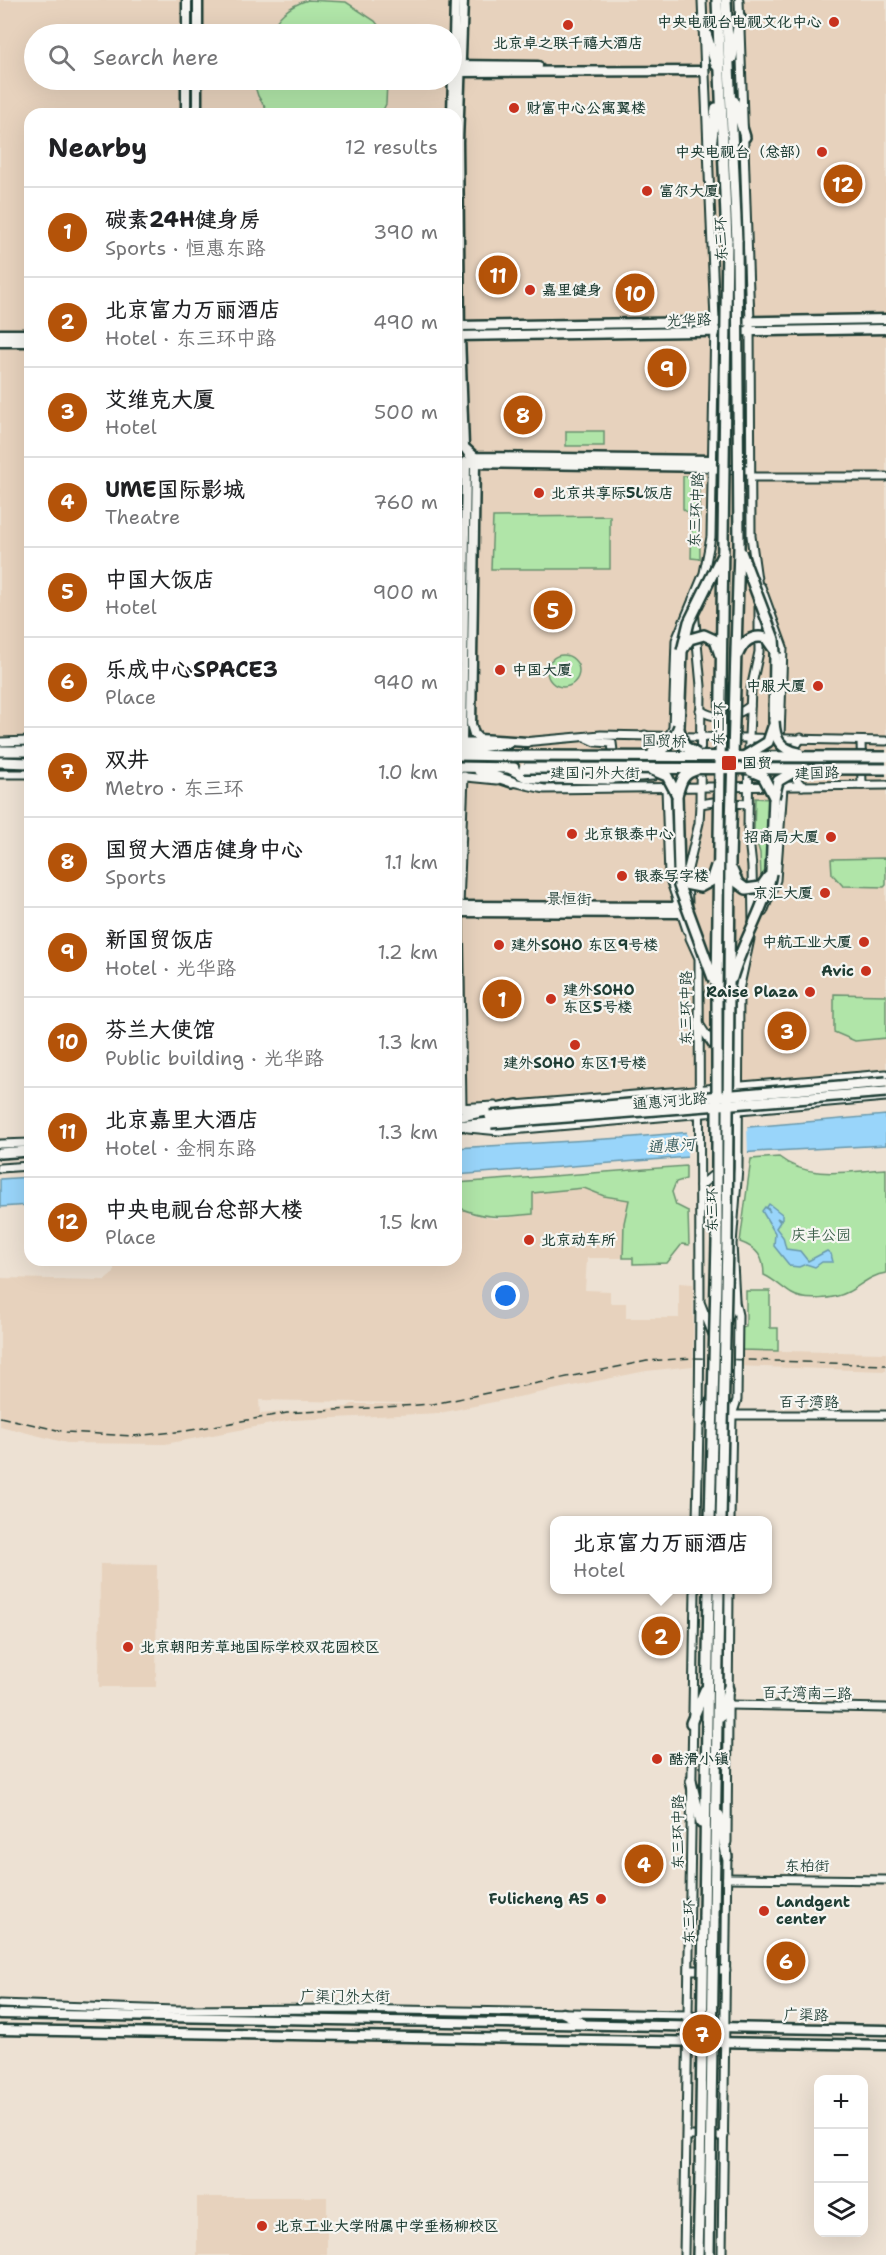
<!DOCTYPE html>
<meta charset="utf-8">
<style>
:root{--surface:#fff;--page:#f6f6f6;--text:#202124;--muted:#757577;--line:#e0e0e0;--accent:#b45309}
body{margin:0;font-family:"Shantell Sans","LXGW WenKai TC",sans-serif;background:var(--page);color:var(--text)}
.controls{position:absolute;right:18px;bottom:18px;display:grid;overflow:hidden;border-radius:12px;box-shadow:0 6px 24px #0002}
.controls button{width:54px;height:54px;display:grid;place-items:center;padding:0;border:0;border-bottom:2px solid var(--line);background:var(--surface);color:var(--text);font:30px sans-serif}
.you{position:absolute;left:506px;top:1296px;width:21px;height:21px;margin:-15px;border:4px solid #fff;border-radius:50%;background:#1a73e8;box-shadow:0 0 0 9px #1a73e833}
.badge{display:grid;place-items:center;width:39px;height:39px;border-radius:50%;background:var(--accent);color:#fff;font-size:20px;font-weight:700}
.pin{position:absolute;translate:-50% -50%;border:3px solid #fff;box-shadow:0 2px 6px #0006}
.popup{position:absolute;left:550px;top:1516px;width:222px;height:78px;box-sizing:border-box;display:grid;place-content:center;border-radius:12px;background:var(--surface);filter:drop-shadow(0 2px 4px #0005);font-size:20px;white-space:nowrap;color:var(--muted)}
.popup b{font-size:22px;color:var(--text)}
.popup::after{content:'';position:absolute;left:50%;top:100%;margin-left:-12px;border:12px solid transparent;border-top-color:var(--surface)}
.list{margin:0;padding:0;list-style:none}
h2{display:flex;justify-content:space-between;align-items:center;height:78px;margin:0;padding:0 24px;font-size:26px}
h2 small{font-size:20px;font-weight:400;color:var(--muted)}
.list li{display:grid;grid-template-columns:39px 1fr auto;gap:18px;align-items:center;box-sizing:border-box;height:90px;padding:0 24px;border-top:2px solid var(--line)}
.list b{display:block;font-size:22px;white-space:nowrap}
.list p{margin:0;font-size:20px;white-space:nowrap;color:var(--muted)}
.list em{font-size:20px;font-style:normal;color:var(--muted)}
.icon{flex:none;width:33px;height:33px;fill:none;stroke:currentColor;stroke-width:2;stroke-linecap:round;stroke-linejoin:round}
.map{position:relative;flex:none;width:886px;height:2255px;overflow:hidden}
.search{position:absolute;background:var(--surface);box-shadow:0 6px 24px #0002;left:24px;top:24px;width:438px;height:66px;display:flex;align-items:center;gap:15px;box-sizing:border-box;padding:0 21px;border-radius:33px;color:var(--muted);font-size:22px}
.panel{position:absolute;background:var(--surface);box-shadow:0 6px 24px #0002;left:24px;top:108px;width:438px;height:1158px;border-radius:18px}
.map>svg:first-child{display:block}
</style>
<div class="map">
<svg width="886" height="2255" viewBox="0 0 886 2255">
<rect width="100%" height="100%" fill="#ede1d3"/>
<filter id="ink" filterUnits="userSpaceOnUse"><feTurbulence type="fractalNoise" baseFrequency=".0167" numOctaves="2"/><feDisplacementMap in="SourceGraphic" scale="12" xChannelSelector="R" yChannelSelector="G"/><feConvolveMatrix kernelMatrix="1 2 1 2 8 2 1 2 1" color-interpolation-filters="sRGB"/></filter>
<g filter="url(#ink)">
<g fill="#e7d2bd" fill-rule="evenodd">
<path d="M 0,0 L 886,0 L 886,1083 L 717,1095 L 456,1118 L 456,114 L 30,114 L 30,762 L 0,761 ZM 34,34 L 452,34 L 452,80 L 34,80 Z"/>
<path d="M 584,1188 L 604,1196 L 629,1200 L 624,1223 L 623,1258 L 587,1258 L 585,1290 L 610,1291 L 610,1303 L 626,1303 L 626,1318 L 679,1318 L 679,1283 L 693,1284 L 693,1366 L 646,1371 L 440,1413 L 292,1420 L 165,1444 L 67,1443 L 0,1426 L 0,1278 L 105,1280 L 114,1273 L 114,1260 L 456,1260 L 456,1206 L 471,1214 L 496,1219 L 533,1214 L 533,1193 ZM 259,1400 L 403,1403 L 403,1404 L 352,1404 L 347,1407 L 260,1414 Z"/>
<polygon points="734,1350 886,1353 886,1371 734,1366"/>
<polygon points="100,1564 157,1565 156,1687 99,1687"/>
<rect x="197" y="2197" width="130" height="58"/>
</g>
<g fill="#b0e5a8" stroke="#68916e" stroke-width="1.5">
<path d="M 308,0 L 346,2 L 375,21 L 385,34 L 269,34 C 277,16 289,6 308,0 Z"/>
<polygon points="357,80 387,81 386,104 381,114 269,114 258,96 253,80"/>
<rect x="566" y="431" width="38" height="15"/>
<polygon points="683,476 699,476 700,559 691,558 692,516 683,509"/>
<polygon points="610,516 610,569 491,569 493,517"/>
<circle cx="563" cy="671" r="16"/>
<polygon points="755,798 770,799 768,866 761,877 760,853 754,833"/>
<polygon points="886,858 886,885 884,887 843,886 832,874 831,859"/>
<polygon points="834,994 886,995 886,1038 855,1041 834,1032"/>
<path d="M 779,1157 C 809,1181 850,1171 886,1169 L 886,1273 C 871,1275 861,1285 848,1292 C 835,1299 805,1302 792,1294 C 782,1288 775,1280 764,1275 C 764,1257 757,1248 740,1242 L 751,1159 Z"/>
<path d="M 686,1166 L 686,1179 L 676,1182 L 672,1192 L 676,1205 L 688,1211 L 689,1245 L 682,1244 L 667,1263 L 633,1264 L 633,1258 L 623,1258 L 624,1223 L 629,1200 L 604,1196 L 584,1188 L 533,1193 L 533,1214 C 505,1217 482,1220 456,1206 L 456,1183 Z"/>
<polygon points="746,1291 770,1291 770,1328 778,1328 778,1351 741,1350 741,1328 746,1327"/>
</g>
<g fill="#99d5fa" stroke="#6898ab" stroke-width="1.5">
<polygon points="886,1115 886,1145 754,1152 456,1175 456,1148 622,1138"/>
<polygon points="30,1177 30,1205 0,1207 0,1179"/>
<polygon points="769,1204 782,1214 782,1221 777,1218 780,1222 776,1228 783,1237 786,1249 800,1251 808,1261 827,1251 831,1254 833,1262 822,1262 815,1267 806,1264 799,1267 790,1266 774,1246 775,1233 762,1211 765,1207 770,1212 767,1207"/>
</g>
<polygon fill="#ede1d3" points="747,1123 748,1156 687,1162 687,1127"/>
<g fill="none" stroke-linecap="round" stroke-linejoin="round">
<g stroke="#1f3d34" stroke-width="11">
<g id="minor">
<polyline points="739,0 750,321 751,536 759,594"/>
<polyline points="712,469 750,470"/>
<polyline points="751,477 886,477"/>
<polyline points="761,587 783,647 780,737"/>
<path d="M 700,710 C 716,721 736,717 750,706"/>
<polyline points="669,736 673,728 676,640 704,573 711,537 715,321 702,0"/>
<polyline points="585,737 596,742 612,743 616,775 608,780"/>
<polyline points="801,738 796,746 796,779 802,786"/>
<polyline points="861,741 862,785"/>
<polyline points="0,742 30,741"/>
<polyline points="523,742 601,735 886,741"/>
<polyline points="456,743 482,743"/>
<polyline points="0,774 30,774"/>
<polyline points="456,776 497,780"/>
<polyline points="612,779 653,776 655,747 645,735"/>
<polyline points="508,781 544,789 886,785"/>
<polyline points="666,788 669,876 687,930"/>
<polyline points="700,804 713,802 748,804"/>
<polyline points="688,904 687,873 699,823 700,804 701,686 693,599"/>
<polyline points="763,912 776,880 783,787"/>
<polyline points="689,919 690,938 699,958 700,1302 713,1335"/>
<polyline points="753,922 752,867 748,830 749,737 751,689 759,652 759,605"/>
<polyline points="699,1024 716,1050"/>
<polyline points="515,1105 886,1074"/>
<polyline points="456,1108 495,1106"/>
<polyline points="462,1108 459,906 464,776"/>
<polyline points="468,1128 500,1131 886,1097"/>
<polyline points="0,1144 30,1143"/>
<polyline points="0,1168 30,1166"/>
<polyline points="700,1186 712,1176 722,1174"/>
<polyline points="735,1302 738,1315 737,1400 732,1415 886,1415"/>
<polyline points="727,1321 735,1300 732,1244 738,1168 739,990 750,939"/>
<polyline points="724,1400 732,1415 730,1520"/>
<polyline points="699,1422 700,1304"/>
<polyline points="697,1520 699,1425 712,1397"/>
<polyline points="728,1705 886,1708"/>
<polyline points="727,1842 729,1590"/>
<polyline points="727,1878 886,1880"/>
<polyline points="690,1970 726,1970"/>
<polyline points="0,2004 175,2010 341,2009 689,2015 707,2021"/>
<polyline points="687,2136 724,2136"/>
<polyline points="684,2255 695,1590"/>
<polyline points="722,2255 727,1853"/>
</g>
</g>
<g stroke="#1f3d34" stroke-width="13">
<g id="major">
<polyline points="463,0 458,142 460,336 464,447 475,463 471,724 474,734 479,739 527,742"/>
<polyline points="187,34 187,0"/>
<polyline points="198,34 198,0"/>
<polyline points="453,65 538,66"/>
<polyline points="453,72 704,71"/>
<polyline points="186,114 186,80"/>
<polyline points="197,114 197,80"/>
<polyline points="452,114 455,0"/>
<polyline points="458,326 886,319"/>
<polyline points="0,334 30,334"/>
<polyline points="456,336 886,329"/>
<polyline points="0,342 30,342"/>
<polyline points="456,448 464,447 475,457 712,460"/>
<polyline points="470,463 712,467"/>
<polyline points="462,743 466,462"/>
<polyline points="456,906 674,907 677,904"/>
<polyline points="456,912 681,913"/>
<polyline points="563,2013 582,2023"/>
<polyline points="0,2014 886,2030"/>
<polyline points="0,2030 886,2045"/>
</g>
</g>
<g stroke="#1f3d34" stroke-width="14">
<g id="highway">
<polyline points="717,0 727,241"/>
<polyline points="726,0 737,241"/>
<polyline points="703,24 716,65"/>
<polyline points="732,58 740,17"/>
<polyline points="734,101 745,137"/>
<polyline points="710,154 716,108"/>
<polyline points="774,721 775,654"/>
<polyline points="679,726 682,651"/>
<polyline points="457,750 508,743"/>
<polyline points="0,751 30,751"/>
<polyline points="456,755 514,756"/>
<polyline points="0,762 30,763"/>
<polyline points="456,767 514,768"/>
<polyline points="509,768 526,777 536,778 612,779"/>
<polyline points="479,771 512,782"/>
<polyline points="677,795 679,873"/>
<polyline points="771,873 774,797"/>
<polyline points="456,1117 517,1105"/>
<polyline points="456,1126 491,1123"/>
<polyline points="0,1153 30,1151"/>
<polyline points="721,1716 728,1689"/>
<polyline points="691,1723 705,1690"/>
<polyline points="691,1781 701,1823"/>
<polyline points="719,1815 727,1857"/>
<polyline points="704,1917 709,1590"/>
<polyline points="714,1918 719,1590"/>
<polyline points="698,2255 700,2176"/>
<polyline points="709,2255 710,2176"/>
</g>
</g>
<use href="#minor" stroke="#f6f6f2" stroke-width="7"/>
<use href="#major" stroke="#f6f6f2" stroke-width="8"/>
<use href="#highway" stroke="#f6f6f2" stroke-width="9"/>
<polyline stroke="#1f3d34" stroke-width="1.5" stroke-dasharray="9 4.5" stroke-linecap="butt" points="0,1417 66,1432 133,1436 186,1431 287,1413 433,1404 647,1361 693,1358 886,1365"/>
<g stroke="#1f3d34" stroke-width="14" stroke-linecap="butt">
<g id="highway-bridge">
<polyline points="741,552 774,639 775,654"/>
<polyline points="683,649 690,639 704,635 715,640 720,655"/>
<polyline points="682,651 689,622 724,551"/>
<path d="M 738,654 C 743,642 752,634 766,638 L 773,648"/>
<path d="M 774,721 C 775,740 780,749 799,753"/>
<polyline points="679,729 684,746 697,754"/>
<path d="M 653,752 C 669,748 673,741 679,726"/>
<polyline points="514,756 886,757"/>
<polyline points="745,756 768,742 773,727"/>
<polyline points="524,768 886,769"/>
<polyline points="653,770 667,776 677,795"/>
<polyline points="751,771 763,776 774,797"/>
<path d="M 677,795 C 681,782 682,774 696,770"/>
<polyline points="774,797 778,781 795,771"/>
<polyline points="732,870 738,883 746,889 761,887 768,877"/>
<polyline points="679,873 679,886 714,981"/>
<polyline points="680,875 685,884 700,887 711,881 716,866"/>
<path d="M 732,978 C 742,942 765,909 771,873"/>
<polyline points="490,1116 886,1082"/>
<polyline points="491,1123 886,1092"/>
<polyline points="710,1520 717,1242 717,990 727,241"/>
<polyline points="721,1520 727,1242 730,860 739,547 737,241"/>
<polyline points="700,2176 704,1917"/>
<polyline points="710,2176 714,1918"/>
</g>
</g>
<use href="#highway-bridge" stroke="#f6f6f2" stroke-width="9"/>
</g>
</g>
<g fill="#c8321e" stroke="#f6f6f2" stroke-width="2">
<circle cx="834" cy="22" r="6"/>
<circle cx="568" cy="25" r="6"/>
<circle cx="514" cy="108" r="6"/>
<circle cx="822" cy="152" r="6"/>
<circle cx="647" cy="191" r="6"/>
<circle cx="530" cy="290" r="6"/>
<circle cx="539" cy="493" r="6"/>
<circle cx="500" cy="670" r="6"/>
<circle cx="818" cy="686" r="6"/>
<rect x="721" y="755" width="16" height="16" rx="3"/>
<circle cx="572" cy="834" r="6"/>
<circle cx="831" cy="837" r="6"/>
<circle cx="622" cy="876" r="6"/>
<circle cx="825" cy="893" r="6"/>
<circle cx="864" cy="942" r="6"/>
<circle cx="499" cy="945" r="6"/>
<circle cx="866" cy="971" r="6"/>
<circle cx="810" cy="992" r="6"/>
<circle cx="551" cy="999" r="6"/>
<circle cx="575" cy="1045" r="6"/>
<circle cx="529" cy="1240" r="6"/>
<circle cx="128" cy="1647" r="6"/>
<circle cx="657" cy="1759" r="6"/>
<circle cx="601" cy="1899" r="6"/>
<circle cx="764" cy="1911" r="6"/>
<circle cx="262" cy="2226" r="6"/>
</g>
<g text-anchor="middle" stroke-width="4.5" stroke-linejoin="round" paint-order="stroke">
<g font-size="15" font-weight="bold" fill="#1f3d34" stroke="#f6f6f2" text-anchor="start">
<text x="822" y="27" text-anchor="end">中央电视台电视文化中心</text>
<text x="568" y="48" text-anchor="middle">北京卓之联千禧大酒店</text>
<text x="526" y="113">财富中心公寓翼楼</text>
<text x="810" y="157" text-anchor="end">中央电视台（总部）</text>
<text x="659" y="196">富尔大厦</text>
<text x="542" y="295">嘉里健身</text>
<text x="551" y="498">北京共享际5L饭店</text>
<text x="512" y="675">中国大厦</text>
<text x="806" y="691" text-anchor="end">中服大厦</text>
<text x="742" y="768">国贸</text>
<text x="584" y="839">北京银泰中心</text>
<text x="819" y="842" text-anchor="end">招商局大厦</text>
<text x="634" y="881">银泰写字楼</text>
<text x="813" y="898" text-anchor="end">京汇大厦</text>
<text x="852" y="947" text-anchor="end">中航工业大厦</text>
<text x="511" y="950">建外SOHO 东区9号楼</text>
<text x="854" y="976" text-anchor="end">Avic</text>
<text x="563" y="995">建外SOHO<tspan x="563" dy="17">东区5号楼</tspan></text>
<text x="798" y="997" text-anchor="end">Raise Plaza</text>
<text x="575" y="1068" text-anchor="middle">建外SOHO 东区1号楼</text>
<text x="541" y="1245">北京动车所</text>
<text x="140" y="1652">北京朝阳芳草地国际学校双花园校区</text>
<text x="669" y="1764">酷滑小镇</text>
<text x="589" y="1904" text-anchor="end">Fulicheng A5</text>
<text x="776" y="1907">Landgent<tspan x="776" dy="17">center</tspan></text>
<text x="274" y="2231">北京工业大学附属中学垂杨柳校区</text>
</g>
<g font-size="15" fill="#1f3d34" stroke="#f6f6f2">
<text transform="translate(721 239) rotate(-92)" y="5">东三环</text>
<text transform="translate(689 320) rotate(-1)" y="5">光华路</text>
<text transform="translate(696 510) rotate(-87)" y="5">东三环中路</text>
<text transform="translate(719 724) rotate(-88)" y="5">东三环</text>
<text transform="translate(664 741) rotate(1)" y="5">国贸桥</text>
<text x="595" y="778">建国门外大街</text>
<text transform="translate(817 773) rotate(-1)" y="5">建国路</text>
<text transform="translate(569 899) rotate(1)" y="5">景恒街</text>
<text transform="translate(686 1008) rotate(-90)" y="5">东三环中路</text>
<text transform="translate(670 1101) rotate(-5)" y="5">通惠河北路</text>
<text transform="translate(712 1210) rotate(-90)" y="5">东三环</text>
<text x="809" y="1407">百子湾路</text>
<text transform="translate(807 1693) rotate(1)" y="5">百子湾南二路</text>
<text transform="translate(678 1832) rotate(-90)" y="5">东三环中路</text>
<text x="807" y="1871">东柏街</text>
<text transform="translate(689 1922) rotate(-90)" y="5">东三环</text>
<text x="345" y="2001">广渠门外大街</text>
<text transform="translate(806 2015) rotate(1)" y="5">广渠路</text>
</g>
<g font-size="15" fill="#3c5f4b" stroke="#f6f6f2">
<text x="821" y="1240">庆丰公园</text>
</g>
<g font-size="16" font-style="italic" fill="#375b5c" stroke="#f6f6f2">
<text transform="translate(671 1145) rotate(-4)" y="6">通惠河</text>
</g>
</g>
</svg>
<div class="controls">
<button>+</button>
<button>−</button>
<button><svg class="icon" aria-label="layers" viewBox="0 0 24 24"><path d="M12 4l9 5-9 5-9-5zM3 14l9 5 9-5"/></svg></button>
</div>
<div class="you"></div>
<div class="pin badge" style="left:502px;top:999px">1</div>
<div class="pin badge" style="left:661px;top:1636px">2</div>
<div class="popup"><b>北京富力万丽酒店</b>Hotel</div>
<div class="pin badge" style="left:787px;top:1031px">3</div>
<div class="pin badge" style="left:644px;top:1864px">4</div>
<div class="pin badge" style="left:553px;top:610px">5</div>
<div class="pin badge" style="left:786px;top:1961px">6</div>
<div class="pin badge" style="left:702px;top:2034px">7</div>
<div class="pin badge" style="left:523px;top:415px">8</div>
<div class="pin badge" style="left:667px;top:368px">9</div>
<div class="pin badge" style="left:635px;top:293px">10</div>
<div class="pin badge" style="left:498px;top:275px">11</div>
<div class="pin badge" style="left:843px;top:184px">12</div>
<div class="search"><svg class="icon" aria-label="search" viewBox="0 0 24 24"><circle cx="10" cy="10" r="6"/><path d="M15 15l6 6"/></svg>Search here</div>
<section class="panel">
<h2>Nearby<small>12 results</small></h2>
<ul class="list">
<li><span class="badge">1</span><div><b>碳素24H健身房</b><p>Sports · 恒惠东路</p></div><em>390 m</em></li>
<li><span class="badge">2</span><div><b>北京富力万丽酒店</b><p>Hotel · 东三环中路</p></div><em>490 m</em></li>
<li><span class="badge">3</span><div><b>艾维克大厦</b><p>Hotel</p></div><em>500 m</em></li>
<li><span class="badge">4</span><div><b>UME国际影城</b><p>Theatre</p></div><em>760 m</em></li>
<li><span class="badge">5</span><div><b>中国大饭店</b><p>Hotel</p></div><em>900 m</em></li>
<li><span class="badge">6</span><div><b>乐成中心SPACE3</b><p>Place</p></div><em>940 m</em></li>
<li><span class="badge">7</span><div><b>双井</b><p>Metro · 东三环</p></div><em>1.0 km</em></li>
<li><span class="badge">8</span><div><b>国贸大酒店健身中心</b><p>Sports</p></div><em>1.1 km</em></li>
<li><span class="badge">9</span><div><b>新国贸饭店</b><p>Hotel · 光华路</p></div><em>1.2 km</em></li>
<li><span class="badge">10</span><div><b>芬兰大使馆</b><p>Public building · 光华路</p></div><em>1.3 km</em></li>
<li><span class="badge">11</span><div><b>北京嘉里大酒店</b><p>Hotel · 金桐东路</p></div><em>1.3 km</em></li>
<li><span class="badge">12</span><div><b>中央电视台总部大楼</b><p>Place</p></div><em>1.5 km</em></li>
</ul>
</section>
</div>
